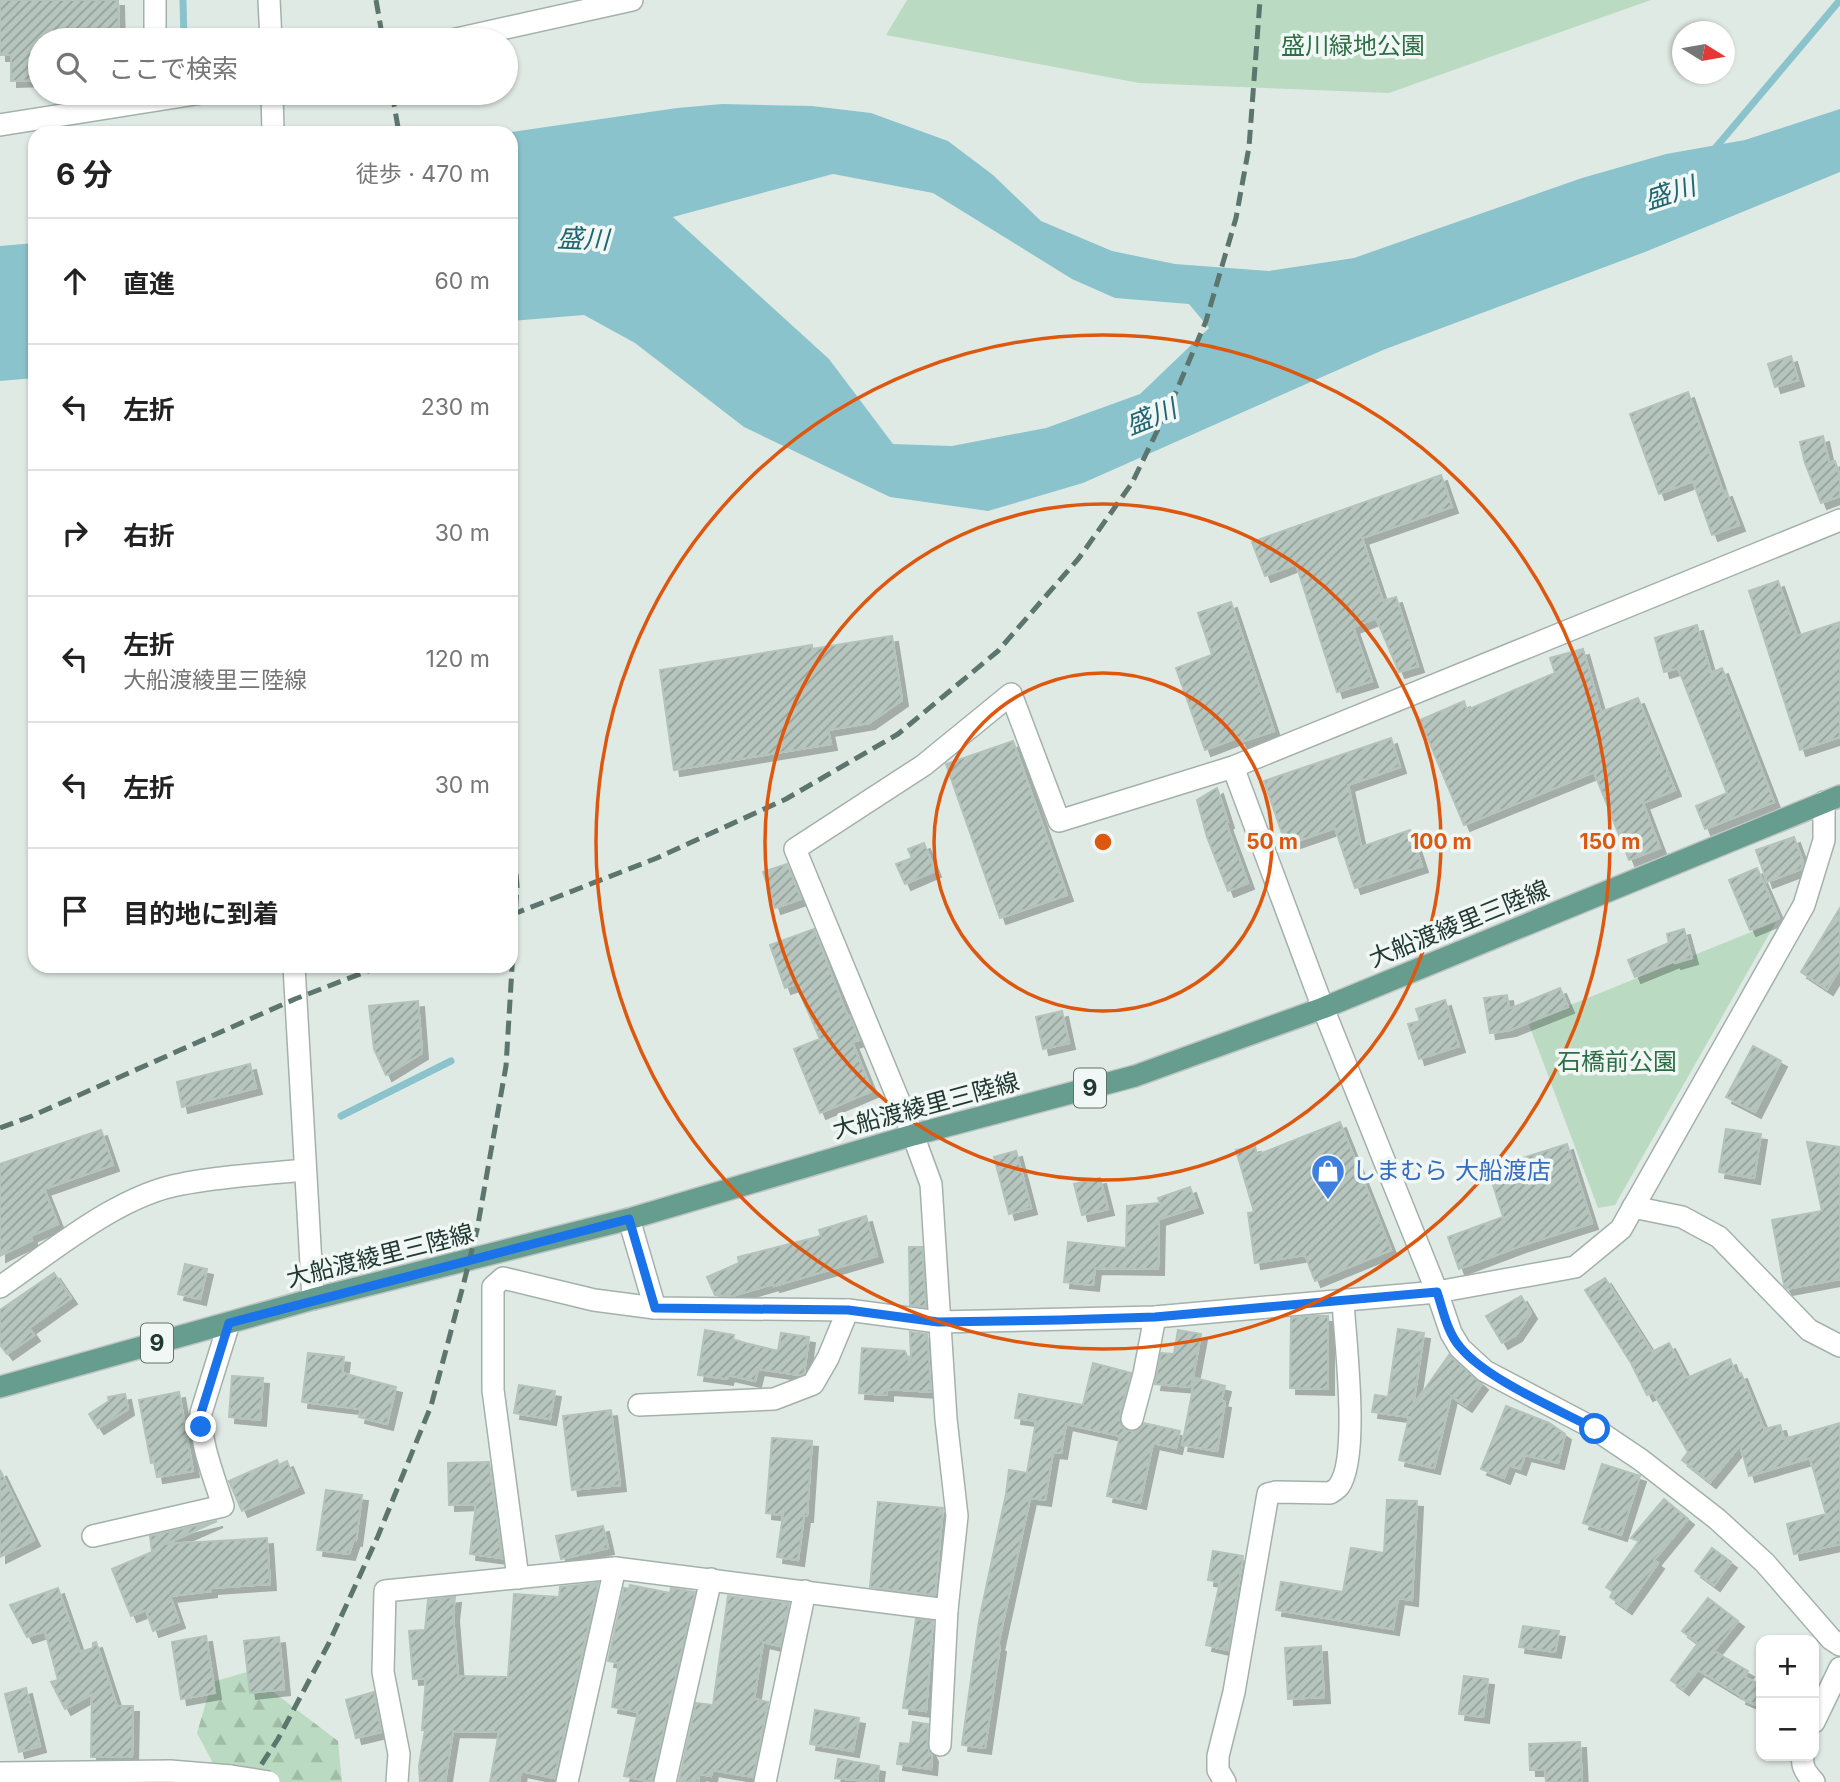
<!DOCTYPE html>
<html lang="ja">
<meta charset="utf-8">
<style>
:root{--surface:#fff;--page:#f2f2f2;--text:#222;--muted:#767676;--line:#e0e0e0}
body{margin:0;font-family:Inter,"Noto Sans JP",sans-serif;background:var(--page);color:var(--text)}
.controls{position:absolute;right:21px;bottom:21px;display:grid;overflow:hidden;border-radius:14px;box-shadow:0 2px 5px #0004}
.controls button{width:63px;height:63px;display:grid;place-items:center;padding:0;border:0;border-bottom:2px solid var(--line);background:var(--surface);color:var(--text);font:35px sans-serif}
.compass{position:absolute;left:1672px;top:21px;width:63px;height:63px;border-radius:50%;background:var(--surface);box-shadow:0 2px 5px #0004;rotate:101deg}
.stop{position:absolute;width:21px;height:21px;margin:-16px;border:5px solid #1a73e8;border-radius:50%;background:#fff}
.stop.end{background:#1a73e8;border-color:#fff;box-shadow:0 2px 7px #0008}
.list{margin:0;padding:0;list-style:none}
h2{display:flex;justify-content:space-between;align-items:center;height:91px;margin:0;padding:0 28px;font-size:30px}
h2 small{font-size:23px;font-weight:400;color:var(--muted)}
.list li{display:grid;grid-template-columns:46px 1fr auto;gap:21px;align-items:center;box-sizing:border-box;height:126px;padding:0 28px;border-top:2px solid var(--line)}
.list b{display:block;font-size:26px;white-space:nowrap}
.list p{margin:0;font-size:23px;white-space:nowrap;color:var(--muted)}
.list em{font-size:23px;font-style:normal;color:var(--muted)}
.icon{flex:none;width:38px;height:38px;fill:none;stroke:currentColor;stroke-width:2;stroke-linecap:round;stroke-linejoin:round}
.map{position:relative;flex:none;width:1840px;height:1782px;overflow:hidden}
.search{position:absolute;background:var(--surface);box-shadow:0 2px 5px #0004;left:28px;top:28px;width:490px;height:77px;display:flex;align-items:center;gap:18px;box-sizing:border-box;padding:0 24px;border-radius:38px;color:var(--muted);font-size:26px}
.panel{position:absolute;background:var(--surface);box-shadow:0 2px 5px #0004;left:28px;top:126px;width:490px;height:847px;border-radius:21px}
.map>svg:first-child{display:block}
</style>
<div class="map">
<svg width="1840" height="1782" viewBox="0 0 1840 1782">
<defs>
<pattern id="forest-firs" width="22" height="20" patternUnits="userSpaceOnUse" patternTransform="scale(1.75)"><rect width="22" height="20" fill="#badac2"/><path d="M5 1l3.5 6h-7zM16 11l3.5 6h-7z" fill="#a0bca7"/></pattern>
<pattern id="building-hatch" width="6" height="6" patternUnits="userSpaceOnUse" patternTransform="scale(1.75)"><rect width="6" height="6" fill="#b6c5be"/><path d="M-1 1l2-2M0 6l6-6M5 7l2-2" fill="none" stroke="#94a19b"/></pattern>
<filter id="shadow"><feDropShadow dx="6" dy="6" stdDeviation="0" flood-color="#0004"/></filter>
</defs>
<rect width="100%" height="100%" fill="#e0eae5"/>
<polygon fill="url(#forest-firs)" points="247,1672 338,1741 342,1782 223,1782 197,1733 212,1682"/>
<g fill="#badac2">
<polygon points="907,0 1651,0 1389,93 1139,83 886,35"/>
<polygon points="1776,922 1615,1205 1598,1208 1528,1022"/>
</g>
<g fill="#8bc3cd" fill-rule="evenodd">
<path d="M 722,104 L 812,106 L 871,113 L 948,141 L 993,175 L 1041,221 L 1112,251 L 1175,264 L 1269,271 L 1354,258 L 1582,178 L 1666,154 L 1745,140 L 1840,109 L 1840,172 L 1645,252 L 1383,350 L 1083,483 L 988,511 L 890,497 L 744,427 L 635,343 L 584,315 L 511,321 L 511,133 L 505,133 L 677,108 ZM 833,174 L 933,193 L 1072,279 L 1115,298 L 1189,304 L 1209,328 L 1140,394 L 1046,428 L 952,446 L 893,444 L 829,359 L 673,217 Z"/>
<polygon points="35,243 35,378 0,381 0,246"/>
</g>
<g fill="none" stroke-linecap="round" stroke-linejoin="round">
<g stroke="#8bc3cd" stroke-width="7">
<polyline points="183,0 184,40"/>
<polyline points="1712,152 1840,0"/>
<polyline points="341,1116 451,1061"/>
</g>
</g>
<g fill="url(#building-hatch)" stroke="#b3c3bc" stroke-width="2" filter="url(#shadow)">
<polygon points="0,0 118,0 119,40 40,40 40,80 11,81 11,55 0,55"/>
<polygon points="1791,356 1798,380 1775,387 1768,364"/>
<polygon points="1688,392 1723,492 1726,491 1739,525 1712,535 1693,481 1659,494 1630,414"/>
<polygon points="1823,436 1829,463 1835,461 1840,477 1840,496 1821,503 1805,463 1800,442"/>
<polygon points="1441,475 1452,507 1362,538 1383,601 1396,597 1418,666 1399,672 1376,618 1353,627 1372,681 1337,692 1296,564 1265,576 1252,542"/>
<polygon points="1778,581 1797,636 1840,622 1840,737 1800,750 1749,591"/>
<polygon points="1231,602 1274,731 1241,742 1239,737 1205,750 1176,668 1212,655 1198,613"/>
<polygon points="1697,625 1711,673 1722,668 1774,802 1705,829 1696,806 1727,793 1678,668 1664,672 1655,638"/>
<polygon points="892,636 902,700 869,723 828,730 831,744 674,770 660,670 812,645 812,649"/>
<polygon points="1583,649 1601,712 1638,698 1675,790 1643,803 1660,848 1629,860 1594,772 1464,825 1420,720 1464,701 1467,710 1555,673 1550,658"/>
<polygon points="1391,738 1400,767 1348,785 1361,847 1410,830 1422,866 1355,888 1335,828 1286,845 1264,781"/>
<polygon points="1013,741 1067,895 1000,918 946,764"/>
<polygon points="1217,788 1228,822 1226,823 1248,883 1228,891 1207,837 1197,800"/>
<polygon points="1794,837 1803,862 1801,869 1767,882 1756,850"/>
<polygon points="924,843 935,871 905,884 896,864 912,858 908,849"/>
<polygon points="787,864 801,899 775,908 763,872"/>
<polygon points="1757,868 1779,918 1750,930 1729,880"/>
<polygon points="1840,908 1840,968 1827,989 1801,972"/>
<polygon points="814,929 847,1015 849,1015 859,1040 852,1042 872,1091 820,1113 794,1049 820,1039 796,984 785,988 770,945"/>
<polygon points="1684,929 1692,958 1675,963 1674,961 1635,977 1628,960 1669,943 1667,934"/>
<polygon points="1560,988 1568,1007 1510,1030 1490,1033 1484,998 1507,995 1509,1009"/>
<polygon points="1445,1000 1459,1046 1419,1059 1408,1024 1420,1021 1416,1009"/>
<polygon points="418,1001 422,1053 386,1075 374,1049 369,1006"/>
<polygon points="1062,1011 1069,1043 1043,1049 1036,1017"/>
<polygon points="1753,1046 1781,1061 1755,1112 1726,1097"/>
<polygon points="250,1064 256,1088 182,1107 177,1082"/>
<polygon points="1340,1122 1391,1250 1315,1281 1305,1255 1255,1263 1248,1213 1254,1212 1236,1150 1255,1146 1257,1155"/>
<polygon points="1726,1129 1761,1134 1754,1178 1719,1172"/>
<polygon points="101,1130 113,1165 44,1189 58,1224 30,1236 32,1240 0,1256 0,1164"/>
<polygon points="1807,1142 1840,1147 1840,1279 1787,1289 1784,1285 1772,1220 1822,1211"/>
<polygon points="1567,1144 1592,1223 1520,1246 1459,1269 1448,1237 1503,1217 1488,1169"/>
<polygon points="1016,1151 1031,1208 1009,1214 994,1157"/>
<polygon points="1100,1178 1108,1209 1082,1215 1074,1184"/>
<polygon points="1190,1187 1197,1207 1159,1219 1158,1269 1095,1268 1093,1285 1064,1282 1068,1242 1126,1248 1127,1206 1160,1203 1158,1198"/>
<polygon points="866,1216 877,1256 774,1286 773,1284 732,1296 715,1295 707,1277 739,1263 738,1257 821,1236 819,1230"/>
<polygon points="909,1247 922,1247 926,1307 910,1305"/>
<polygon points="185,1264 207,1269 200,1299 178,1294"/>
<polygon points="54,1273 71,1298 29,1328 34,1335 7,1354 0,1345 0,1310"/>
<polygon points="1605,1278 1652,1352 1669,1343 1687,1378 1730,1359 1736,1375 1741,1373 1764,1429 1780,1425 1784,1439 1840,1423 1840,1544 1794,1554 1787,1524 1826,1514 1810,1458 1749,1476 1740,1445 1710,1482 1682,1460 1688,1452 1653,1392 1647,1395 1631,1363 1585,1290"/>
<polygon points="1521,1296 1531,1313 1516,1335 1502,1343 1486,1316"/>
<polygon points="1313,1316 1328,1316 1328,1389 1290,1388 1291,1318"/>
<polygon points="1398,1329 1424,1333 1413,1406 1449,1355 1482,1384 1466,1406 1451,1396 1434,1468 1399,1460 1409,1417 1372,1412 1375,1395 1388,1397"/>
<polygon points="705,1330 734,1335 733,1340 778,1351 781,1333 809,1337 804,1374 799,1375 758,1369 755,1381 728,1375 727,1379 698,1375"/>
<polygon points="1178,1330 1201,1334 1191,1387 1155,1384 1161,1353 1174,1354"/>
<polygon points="910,1332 927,1334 931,1392 887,1389 887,1395 859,1393 862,1348 905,1351 909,1362 911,1361"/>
<polygon points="308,1353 344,1357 342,1373 396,1387 387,1424 359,1417 361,1409 302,1402"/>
<polygon points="1093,1363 1131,1373 1119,1416 1122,1428 1135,1432 1144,1423 1180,1431 1176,1448 1153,1443 1140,1503 1107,1496 1120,1436 1066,1424 1061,1453 1053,1452 1045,1500 1030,1498 998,1645 1000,1646 985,1748 962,1745 979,1621 1006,1494 1009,1470 1027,1473 1036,1421 1015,1418 1019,1394 1083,1405"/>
<polygon points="232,1376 263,1378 260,1420 229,1417"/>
<polygon points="1195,1378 1225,1386 1221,1401 1225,1402 1217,1451 1182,1445"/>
<polygon points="519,1385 555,1391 550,1419 514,1413"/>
<polygon points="179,1392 193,1471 157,1477 154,1462 151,1463 139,1400"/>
<polygon points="125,1394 128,1409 98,1428 89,1414 109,1401 108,1397"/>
<polygon points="1506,1406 1549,1423 1565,1434 1558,1463 1525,1455 1520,1469 1509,1465 1504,1478 1481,1469"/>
<polygon points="611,1410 620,1485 572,1490 563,1416"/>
<polygon points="772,1438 812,1441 807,1516 804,1516 798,1560 777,1557 783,1515 766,1513"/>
<polygon points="277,1460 279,1465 287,1461 298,1487 242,1511 229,1481"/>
<polygon points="489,1462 496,1514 502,1558 470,1554 476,1504 449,1505 448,1463"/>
<polygon points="1602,1464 1640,1476 1621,1535 1583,1523"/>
<polygon points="0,1470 34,1540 0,1557"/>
<polygon points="326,1490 362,1495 356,1540 354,1539 349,1554 317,1550"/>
<polygon points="1664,1499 1688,1519 1654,1560 1658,1563 1626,1608 1610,1597 1613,1592 1606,1587 1639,1541 1631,1538"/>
<polygon points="1387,1500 1417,1501 1412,1600 1398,1598 1393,1629 1276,1610 1281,1582 1343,1592 1351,1548 1384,1553"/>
<polygon points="878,1502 943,1508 935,1595 870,1587"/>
<polygon points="217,1521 165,1544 267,1538 270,1584 211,1588 211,1591 170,1596 179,1622 153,1631 146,1610 131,1616 112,1569 152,1552 150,1536"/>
<polygon points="603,1526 608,1548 561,1559 556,1536"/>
<polygon points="1712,1548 1731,1562 1714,1585 1695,1571"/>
<polygon points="1213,1551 1243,1556 1228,1650 1206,1645 1220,1582 1208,1580"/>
<polygon points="598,1583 554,1778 521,1771 519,1782 490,1782 499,1732 453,1731 445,1782 420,1782 419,1766 425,1730 422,1730 426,1678 413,1679 409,1631 425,1630 428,1600 455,1597 453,1615 458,1676 508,1677 514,1594 559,1597 560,1587"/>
<polygon points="630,1585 670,1593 671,1588 695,1592 652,1782 624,1776 638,1712 612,1707 619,1663 608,1661 624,1588 629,1589"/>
<polygon points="58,1588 80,1652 93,1648 93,1643 96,1642 117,1706 133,1706 132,1757 91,1757 92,1694 65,1709 51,1682 58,1680 45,1631 27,1637 10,1605"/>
<polygon points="728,1596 789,1603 780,1646 763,1642 754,1699 768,1702 753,1777 712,1770 711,1776 699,1774 698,1782 679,1781 696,1703 713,1705"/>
<polygon points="1708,1598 1738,1621 1714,1651 1748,1671 1744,1677 1761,1685 1761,1707 1740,1698 1741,1696 1698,1670 1683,1689 1671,1680 1698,1643 1682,1631"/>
<polygon points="916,1619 933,1621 926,1711 903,1708"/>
<polygon points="1523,1626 1559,1631 1555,1652 1519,1647"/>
<polygon points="206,1636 215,1693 181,1699 172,1642"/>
<polygon points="279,1637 284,1689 250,1693 244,1641"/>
<polygon points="1321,1646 1324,1697 1288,1699 1285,1648"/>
<polygon points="1464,1676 1488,1679 1483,1717 1459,1714"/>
<polygon points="26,1688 40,1746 19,1752 5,1694"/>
<polygon points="374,1692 381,1732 356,1738 346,1700"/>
<polygon points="815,1710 859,1718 853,1751 810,1744"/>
<polygon points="913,1722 928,1724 927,1745 932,1756 931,1769 897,1764 900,1743 910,1744"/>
<polygon points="1580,1742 1582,1782 1546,1782 1545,1770 1530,1770 1529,1744"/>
<polygon points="838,1759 879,1766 877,1782 835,1778"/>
</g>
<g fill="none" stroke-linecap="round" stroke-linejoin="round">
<g stroke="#a3b1ac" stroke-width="24">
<g id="minor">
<polyline points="155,0 155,40"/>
<polyline points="269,0 271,40"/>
<polyline points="452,40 632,0"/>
<polyline points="272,93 273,133"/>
<polyline points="0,125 202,93"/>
<polyline points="1233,767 1323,1008 1437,1292 1451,1333 1460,1348 1485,1371 1595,1429 1641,1460 1717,1519 1765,1563 1831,1639 1840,1645"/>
<polyline points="294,966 313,1299"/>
<polyline points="1633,1207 1682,1217 1719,1237 1809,1330 1840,1346"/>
<polyline points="629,1219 655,1308 848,1310 938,1322 1155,1317 1437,1292 1575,1267 1621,1229 1804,905 1824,840 1824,802"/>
<path d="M 0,1287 C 53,1251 118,1195 182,1184 C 222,1176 265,1174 305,1170"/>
<polyline points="639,1405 774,1399 813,1384 828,1358 848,1310"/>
<polyline points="1132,1419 1144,1374 1155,1317"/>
<path d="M 93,1536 L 223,1506 C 214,1476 200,1444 201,1413 L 229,1323"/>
<polyline points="518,1578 493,1390 493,1287 503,1278 594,1300 655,1308"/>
<polyline points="1814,1722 1840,1668"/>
<polyline points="940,1745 947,1610"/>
<path d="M 1803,1756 C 1801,1767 1807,1774 1814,1782"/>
<polyline points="0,1773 170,1771 231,1776"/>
<polyline points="397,1782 399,1754 383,1672 385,1591 615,1568 947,1610 957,1516 946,1419 931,1184 913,1135 795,849 924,765 1011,694 1059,821 1233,767 1840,520"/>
<polyline points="567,1782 615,1568"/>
<polyline points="665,1782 711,1579"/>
<polyline points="765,1782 805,1591"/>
<path d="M 1225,1782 L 1218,1770 L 1218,1756 L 1234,1692 L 1268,1494 L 1276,1492 L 1330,1493 C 1333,1491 1337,1489 1339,1486 C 1360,1457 1345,1340 1343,1301"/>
</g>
</g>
<g stroke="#bdc4c2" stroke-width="24">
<polyline id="major" points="0,1387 313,1299 629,1219 913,1135 1135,1076 1323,1008 1840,796"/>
</g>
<use href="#minor" stroke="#fff" stroke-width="21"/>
<use href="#major" stroke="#679d8e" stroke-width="21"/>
<g stroke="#5c756e" stroke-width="5" stroke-dasharray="14 7" stroke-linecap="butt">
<polyline points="376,0 383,40"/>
<polyline points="392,93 399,133"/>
<polyline points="511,915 657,858 786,799 898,734 998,651 1079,558 1132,483 1176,392 1206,321 1236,218 1249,147 1260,0"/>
<polyline points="0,1128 32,1116 295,999 381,966"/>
<polyline points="250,1782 278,1739 329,1643 378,1536 431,1406 463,1286 477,1230 506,1066 517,886 511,815"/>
</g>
<g stroke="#a3b1ac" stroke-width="24" stroke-linecap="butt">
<polyline id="minor-bridge" points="231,1776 269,1782"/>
</g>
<use href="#minor-bridge" stroke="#fff" stroke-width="21"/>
</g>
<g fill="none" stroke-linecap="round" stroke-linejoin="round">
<path stroke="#1a73e8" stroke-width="9" d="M 201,1427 L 201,1413 L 229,1323 L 629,1219 L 655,1308 L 848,1310 L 938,1322 L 1060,1320 L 1155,1317 L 1437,1292 C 1443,1310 1447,1332 1460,1347 C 1486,1379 1557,1409 1595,1429"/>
</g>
<g fill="none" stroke="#de570e" stroke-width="3.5">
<circle cx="1103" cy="842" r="169"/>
<circle cx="1103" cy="842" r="338"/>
<circle cx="1103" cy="842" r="507"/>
</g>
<defs>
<g id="shop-pin" transform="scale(1.75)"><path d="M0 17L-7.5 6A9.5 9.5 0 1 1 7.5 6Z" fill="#3f7fe0" stroke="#f0f7f4"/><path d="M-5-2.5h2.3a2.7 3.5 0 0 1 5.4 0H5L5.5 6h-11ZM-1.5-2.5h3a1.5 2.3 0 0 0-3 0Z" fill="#fff"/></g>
</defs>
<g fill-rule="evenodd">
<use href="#shop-pin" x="1328" y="1171"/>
</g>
<g text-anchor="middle" stroke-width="7" stroke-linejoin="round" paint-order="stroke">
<g fill="#f0f7f4" stroke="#60726d" stroke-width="2">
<rect x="1074" y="1068.5" width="32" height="39" rx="5"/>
<rect x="141" y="1323.5" width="32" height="39" rx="5"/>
</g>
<g font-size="23" font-weight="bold" fill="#223933">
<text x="1090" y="1096">9</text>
<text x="157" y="1351">9</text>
</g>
<g font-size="24" fill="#2e6e46" stroke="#f0f7f4">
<text x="1353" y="54">盛川緑地公園</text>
<text x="1617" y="1070">石橋前公園</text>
</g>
<g font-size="24" fill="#223933" stroke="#f0f7f4">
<text transform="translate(1459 924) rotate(-22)" y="8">大船渡綾里三陸線</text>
<text transform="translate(926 1106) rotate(-15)" y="8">大船渡綾里三陸線</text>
<text transform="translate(380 1256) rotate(-14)" y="8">大船渡綾里三陸線</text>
</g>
<g font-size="24" fill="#366cbe" stroke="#f0f7f4" text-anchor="start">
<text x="1352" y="1179">しまむら 大船渡店</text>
</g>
<g font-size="26" font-style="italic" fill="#206572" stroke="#f0f7f4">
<text transform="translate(1670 193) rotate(-18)" y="9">盛川</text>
<text transform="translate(583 239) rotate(2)" y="9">盛川</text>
<text transform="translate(1151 417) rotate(-22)" y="9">盛川</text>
</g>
</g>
<circle cx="1103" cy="842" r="10" fill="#de570e" stroke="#f0f7f4" stroke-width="3.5"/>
<g font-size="21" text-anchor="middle" font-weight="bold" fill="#de570e" stroke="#f0f7f4" stroke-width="7" stroke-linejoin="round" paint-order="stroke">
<text x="1272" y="849">50 m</text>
<text x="1441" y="849">100 m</text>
<text x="1610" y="849">150 m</text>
</g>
</svg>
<div class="controls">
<button>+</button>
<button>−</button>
</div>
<svg class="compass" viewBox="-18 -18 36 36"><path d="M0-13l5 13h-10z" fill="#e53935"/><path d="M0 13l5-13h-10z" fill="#767676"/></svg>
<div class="stop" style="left:1595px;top:1429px"></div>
<div class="stop end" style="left:201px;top:1427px"></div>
<div class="search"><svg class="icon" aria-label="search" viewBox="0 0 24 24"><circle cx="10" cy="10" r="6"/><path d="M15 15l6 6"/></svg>ここで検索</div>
<section class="panel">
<h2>6 分<small>徒歩 · 470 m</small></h2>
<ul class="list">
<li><svg class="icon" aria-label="ahead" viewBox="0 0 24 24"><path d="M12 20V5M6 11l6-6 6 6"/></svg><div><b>直進</b></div><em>60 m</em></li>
<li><svg class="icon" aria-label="left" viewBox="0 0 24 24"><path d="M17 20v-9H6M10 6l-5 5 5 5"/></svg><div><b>左折</b></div><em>230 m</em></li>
<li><svg class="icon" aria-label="right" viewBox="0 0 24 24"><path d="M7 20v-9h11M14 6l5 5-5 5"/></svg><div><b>右折</b></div><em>30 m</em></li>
<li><svg class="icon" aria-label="left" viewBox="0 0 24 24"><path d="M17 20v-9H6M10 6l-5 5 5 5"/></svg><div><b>左折</b><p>大船渡綾里三陸線</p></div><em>120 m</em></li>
<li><svg class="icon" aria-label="left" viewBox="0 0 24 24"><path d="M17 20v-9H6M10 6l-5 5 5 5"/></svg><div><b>左折</b></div><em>30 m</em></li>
<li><svg class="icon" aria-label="arrive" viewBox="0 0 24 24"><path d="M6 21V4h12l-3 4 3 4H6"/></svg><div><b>目的地に到着</b></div></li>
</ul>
</section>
</div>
